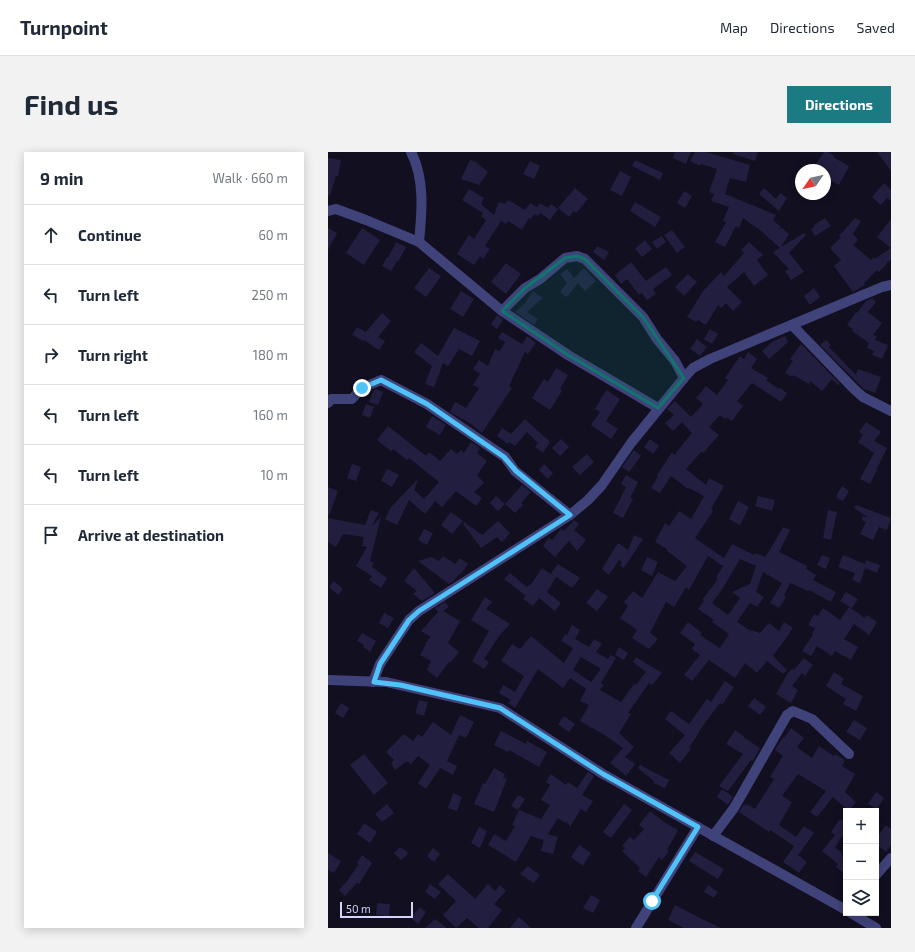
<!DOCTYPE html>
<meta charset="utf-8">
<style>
:root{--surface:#fff;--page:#f2f2f3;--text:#1f2937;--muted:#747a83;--line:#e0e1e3;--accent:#1c7a83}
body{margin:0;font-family:"Exo 2",sans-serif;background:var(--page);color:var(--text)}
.controls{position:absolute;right:12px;bottom:12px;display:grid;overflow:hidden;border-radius:0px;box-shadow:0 2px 10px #0003}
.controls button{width:36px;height:36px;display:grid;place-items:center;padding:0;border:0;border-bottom:1px solid var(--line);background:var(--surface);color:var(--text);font:20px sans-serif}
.compass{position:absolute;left:467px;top:12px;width:36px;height:36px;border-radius:50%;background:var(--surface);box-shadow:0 2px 10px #0003;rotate:236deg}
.scale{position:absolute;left:12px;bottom:10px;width:73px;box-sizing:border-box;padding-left:4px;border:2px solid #d4d3fa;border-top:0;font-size:11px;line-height:14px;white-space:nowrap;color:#d4d3fa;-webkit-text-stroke:3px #110f20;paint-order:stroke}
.stop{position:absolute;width:12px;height:12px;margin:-9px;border:3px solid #4fc3f7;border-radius:50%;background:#fff}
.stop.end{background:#4fc3f7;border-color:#fff;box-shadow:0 1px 4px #0008}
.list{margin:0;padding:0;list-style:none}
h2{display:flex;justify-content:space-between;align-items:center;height:52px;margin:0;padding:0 16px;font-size:17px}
h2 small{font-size:13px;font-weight:400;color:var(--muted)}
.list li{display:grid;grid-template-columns:26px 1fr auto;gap:12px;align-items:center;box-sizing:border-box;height:60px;padding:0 16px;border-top:1px solid var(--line)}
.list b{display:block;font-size:15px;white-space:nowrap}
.list em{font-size:13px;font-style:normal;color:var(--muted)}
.icon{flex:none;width:22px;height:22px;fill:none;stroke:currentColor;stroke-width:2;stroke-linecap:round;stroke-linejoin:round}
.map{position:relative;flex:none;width:563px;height:776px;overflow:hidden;border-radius:0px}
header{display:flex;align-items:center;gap:24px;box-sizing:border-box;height:56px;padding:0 20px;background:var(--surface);border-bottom:1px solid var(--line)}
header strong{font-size:19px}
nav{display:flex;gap:22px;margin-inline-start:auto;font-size:14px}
.intro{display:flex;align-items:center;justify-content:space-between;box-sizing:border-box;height:96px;padding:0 24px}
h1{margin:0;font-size:28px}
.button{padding:10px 18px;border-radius:0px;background:var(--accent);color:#fff;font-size:14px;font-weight:700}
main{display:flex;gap:24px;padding:0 24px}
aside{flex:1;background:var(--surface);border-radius:0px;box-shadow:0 2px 10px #0003}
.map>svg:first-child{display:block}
</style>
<header>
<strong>Turnpoint</strong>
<nav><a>Map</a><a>Directions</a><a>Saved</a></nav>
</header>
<div class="intro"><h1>Find us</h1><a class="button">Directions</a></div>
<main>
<aside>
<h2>9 min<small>Walk · 660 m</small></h2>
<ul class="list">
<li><svg class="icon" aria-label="ahead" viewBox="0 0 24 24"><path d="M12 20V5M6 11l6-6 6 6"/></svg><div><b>Continue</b></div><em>60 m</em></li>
<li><svg class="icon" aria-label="left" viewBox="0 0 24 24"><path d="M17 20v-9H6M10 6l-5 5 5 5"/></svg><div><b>Turn left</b></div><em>250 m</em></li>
<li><svg class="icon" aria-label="right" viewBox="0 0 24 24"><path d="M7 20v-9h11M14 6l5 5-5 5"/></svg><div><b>Turn right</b></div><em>180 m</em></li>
<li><svg class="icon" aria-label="left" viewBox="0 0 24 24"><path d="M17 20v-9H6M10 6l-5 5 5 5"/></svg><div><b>Turn left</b></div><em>160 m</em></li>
<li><svg class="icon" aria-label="left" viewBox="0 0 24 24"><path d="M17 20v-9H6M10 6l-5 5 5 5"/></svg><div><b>Turn left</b></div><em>10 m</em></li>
<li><svg class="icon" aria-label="arrive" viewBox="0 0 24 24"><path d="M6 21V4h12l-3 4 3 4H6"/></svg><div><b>Arrive at destination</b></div></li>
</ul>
</aside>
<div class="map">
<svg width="563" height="776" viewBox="0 0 563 776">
<rect width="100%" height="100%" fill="#110f20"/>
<g fill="#221e3f" fill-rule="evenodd">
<polygon points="347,0 363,0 358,12 345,6"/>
<polygon points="367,0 378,0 422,13 418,30 402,26 397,42 448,63 445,68 453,75 451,78 454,76 461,82 453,95 476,81 478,83 461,101 467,108 476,120 463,128 457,119 461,117 445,100 452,96 432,78 415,66 411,76 408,74 397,95 387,90 398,70 395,69 401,55 383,49 386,42 381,40 389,17 373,12 372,14 362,9"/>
<polygon points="405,0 430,0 427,9 405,2"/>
<polygon points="496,0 500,0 506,4 505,5 521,14 511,33 497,26 497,18 484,18"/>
<polygon points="549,0 563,0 563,19"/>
<polygon points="0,6 13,8 10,24 8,24 2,44 0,43"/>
<polygon points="142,8 148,10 160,20 151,33 133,27"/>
<polygon points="307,8 335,21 332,28 304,14"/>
<polygon points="202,9 212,14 206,27 195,22"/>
<polygon points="292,19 303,25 294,44 282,38"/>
<polygon points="556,31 563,38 563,49 559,46 553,53 544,45"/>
<polygon points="247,36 260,47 248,61 246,59 241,65 230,56"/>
<polygon points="436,36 448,47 452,41 459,46 451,59 431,42"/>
<polygon points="141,37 156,46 153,52 166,63 171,50 177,52 180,48 197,58 202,51 209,55 212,51 220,56 223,52 230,57 222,68 212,61 210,64 206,62 203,67 201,66 194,78 180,69 178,72 173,69 157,94 162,97 155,107 152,104 146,113 129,102 141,83 146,87 158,68 153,64 155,61 134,48"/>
<polygon points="356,39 364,44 357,56 349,51"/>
<polygon points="307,50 333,65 327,75 302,59"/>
<polygon points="497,66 503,74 487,84 483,77 487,74 486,73"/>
<polygon points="527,66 533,69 525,82 530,88 525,93 543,108 546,105 547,107 563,96 549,85 563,67 563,108 558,111 559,112 551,120 549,118 536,131 537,133 525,140 506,114 513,108 502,96 513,85 511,84"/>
<polygon points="0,76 9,81 0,98"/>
<polygon points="34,76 52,88 36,113 18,101"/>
<polygon points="344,78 357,95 349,101 336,83"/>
<polygon points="334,84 338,90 329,97 324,90"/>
<polygon points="317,88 324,97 314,105 307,97"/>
<polygon points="68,90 78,95 70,110 69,109 63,119 54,114 59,105 60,106"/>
<polygon points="421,90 435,103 429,108 440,123 426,134 416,120 399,135 414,150 405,159 398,151 393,156 390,153 378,173 370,168 368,170 359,165 375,139 393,120 396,124 416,101 413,98"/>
<polygon points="269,94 281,100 276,108 265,100"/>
<polygon points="303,110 318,129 338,115 344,123 325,137 328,142 319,148 314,141 311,143 299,127 293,132 287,123"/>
<polygon points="178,111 193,122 178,142 163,130"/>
<polygon points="101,116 113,124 98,145 86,136"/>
<polygon points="256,116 268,129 257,139 250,131 239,145 232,140 239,131 232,122 239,117 246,126"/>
<polygon points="360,122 369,130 356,144 347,135"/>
<polygon points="486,136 492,145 482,153 476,144"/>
<polygon points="133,139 146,147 135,165 122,157"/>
<polygon points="205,139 215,146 199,160 210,167 206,173 187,160 197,151"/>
<polygon points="544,146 548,150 540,160 554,171 545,183 549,184 547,188 560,193 554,207 544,203 546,199 539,196 541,191 524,179 525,177 519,173 528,160 529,161 538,149"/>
<polygon points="54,161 63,169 50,185 57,189 51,198 36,188 36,189 24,183 29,175 38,180"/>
<polygon points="169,163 175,168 169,177 163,172"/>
<polygon points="126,176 152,189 144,204 131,197 120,214 115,211 106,235 97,232 104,214 86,200 93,191 110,204"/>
<polygon points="382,177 390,182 384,192 376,187"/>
<polygon points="174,180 194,192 199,184 208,191 200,202 197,200 181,234 184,236 154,281 143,272 122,260 127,250 138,256 151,236 145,233 152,222 145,217 151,208 160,214 167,197 172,199 177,190 170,186"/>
<polygon points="457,184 460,190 441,207 434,199 444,190"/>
<polygon points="369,187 379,195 372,204 362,197"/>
<polygon points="498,188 503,193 501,195 528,223 530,217 553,225 547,241 536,237 492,193"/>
<polygon points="473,192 512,232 510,233 504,227 494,239 482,229 481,232 465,223 464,225 457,221 465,209 462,207"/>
<path d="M 420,200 L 429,207 L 423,216 L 440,226 L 438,228 L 451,237 L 452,236 L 459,241 L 453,250 L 424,231 L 409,249 L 415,254 L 404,269 L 398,265 L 397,267 L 392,263 L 381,275 L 391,283 L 375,301 L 373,300 L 358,317 L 378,333 L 381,326 L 396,334 L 383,357 L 385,359 L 367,386 L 396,406 L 404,392 L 426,403 L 427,401 L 437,405 L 446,391 L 455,375 L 462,378 L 451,400 L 479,414 L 478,417 L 488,423 L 485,428 L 508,440 L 503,450 L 481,438 L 480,439 L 462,431 L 456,444 L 458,445 L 451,456 L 442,451 L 454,431 L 435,420 L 428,440 L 436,445 L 429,455 L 422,451 L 409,470 L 423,479 L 424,478 L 432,481 L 441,471 L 451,479 L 456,470 L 465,476 L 445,504 L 459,518 L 455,522 L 439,509 L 429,521 L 417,511 L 407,526 L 381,508 L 364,529 L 356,523 L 372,503 L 364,497 L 367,492 L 352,481 L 360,470 L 374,481 L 372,483 L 392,496 L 401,482 L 384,470 L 386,468 L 370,457 L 376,449 L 374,448 L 390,427 L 388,426 L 395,414 L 380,404 L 361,438 L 358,435 L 346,455 L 338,450 L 322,481 L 330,487 L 321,497 L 304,486 L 309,478 L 292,466 L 300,454 L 296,450 L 305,439 L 314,446 L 330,420 L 347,429 L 359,414 L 339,399 L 339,397 L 327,390 L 337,371 L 341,374 L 351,359 L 363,367 L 376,344 L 361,336 L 360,337 L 343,324 L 332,341 L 323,336 L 330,324 L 329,323 L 344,300 L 346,303 L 364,281 L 354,270 L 345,279 L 337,271 L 346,263 L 339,257 L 347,249 L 363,265 L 375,252 L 368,246 L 378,234 L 389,243 L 400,228 L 397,226 L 412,204 L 416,207 ZM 412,407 L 428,414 L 422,432 L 404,440 L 412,446 L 400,463 L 384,451 L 395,436 Z"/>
<polygon points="228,216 240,223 232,237 234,239 222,258 204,246 216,227 220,230"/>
<polygon points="48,237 55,240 50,253 41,250 45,239"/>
<polygon points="278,238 292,247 278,269 290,277 283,287 263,273 272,260 267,257"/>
<polygon points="38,252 46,255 42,266 34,263"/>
<polygon points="104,264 118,273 112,283 98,275"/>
<polygon points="197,267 222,290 215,301 207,295 210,291 199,280 187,294 181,290 180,292 169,284 174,276 183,282"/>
<polygon points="538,270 553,280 546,289 559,296 548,318 549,318 542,332 532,327 546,301 530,290 535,283 531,280"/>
<polygon points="60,274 98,304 101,300 112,309 123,297 129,302 133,298 136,301 143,290 152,296 149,301 159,309 149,323 156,331 146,340 154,346 148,354 128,339 114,355 107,349 97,362 81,348 69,373 57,367 63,355 89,328 90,329 86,338 96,347 111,330 81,306 79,308 65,297 63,299 49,288"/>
<polygon points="233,287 241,295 232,304 224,296"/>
<polygon points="322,287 331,294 325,302 316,295"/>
<polygon points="306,298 313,304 301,320 294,315"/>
<polygon points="259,302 266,310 252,323 244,315"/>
<polygon points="24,312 33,315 28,329 19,326"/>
<polygon points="216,312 225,321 220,327 211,318"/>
<polygon points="59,317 71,323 64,335 53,329"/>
<polygon points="298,323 310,330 302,346 305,347 295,366 285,361 298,335 293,332"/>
<polygon points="194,333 203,340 193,351 195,353 187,361 177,352"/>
<polygon points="514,334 521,339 515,349 509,346 509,342"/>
<polygon points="0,335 10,339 1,364 0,363"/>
<polygon points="168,344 177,352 170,359 162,351"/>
<polygon points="430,344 447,348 444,359 427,354"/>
<polygon points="410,349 421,355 412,373 401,367"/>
<polygon points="528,353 563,366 559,378 551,375 545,388 532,382 538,370 534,368 535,364 541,366 526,356"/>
<polygon points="43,358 51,361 43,375 53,365 42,409 46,411 44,415 59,426 53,436 41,428 44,424 28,414 39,395 34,394 36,385 15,382 8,395 0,390 0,366 37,373"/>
<polygon points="500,358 509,360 503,388 495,386"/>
<polygon points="123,360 135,369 124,382 113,373"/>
<polygon points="246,368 251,372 246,378 258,388 249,399 241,389 227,405 215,394 221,386 224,388 233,377 236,379"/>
<polygon points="170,369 182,381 174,390 169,385 153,396 135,372 136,370 154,383"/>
<polygon points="96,377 105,381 99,393 90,388"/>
<polygon points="306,383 315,387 296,416 292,414 294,410 291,408 281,423 274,417 290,391 300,398"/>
<polygon points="494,403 502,406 498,417 489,413"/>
<polygon points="515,403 537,412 538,408 552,413 549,421 537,416 532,431 524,428 527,421 510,415"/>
<polygon points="115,404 127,412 132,406 140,412 132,423 131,422 126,429 121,432 90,409 103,405 111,409"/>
<polygon points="319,405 330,410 324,424 313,418"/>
<polygon points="230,412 252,426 244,436 228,425 219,440 233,451 227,459 211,446 205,454 195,447 198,444 176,427 182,421 199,435 201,433 202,434 214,416 226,424 223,421"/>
<polygon points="86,416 107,441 94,449 85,442 89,439 76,429"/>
<polygon points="6,429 15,437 10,443 1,435"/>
<polygon points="269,437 280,445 269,459 258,451"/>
<polygon points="518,440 530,447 524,456 512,449"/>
<polygon points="157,445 164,450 158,457 182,472 171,484 156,507 161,510 156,517 144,509 161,479 143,468"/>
<polygon points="117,450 121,455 115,459 132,469 120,491 131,500 122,511 121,510 109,526 99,518 103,509 92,503 98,492 97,491 103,485 93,479 110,460 107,456"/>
<polygon points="521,455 533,463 533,464 537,466 539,463 549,470 541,483 526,472 516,487 530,495 523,508 507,499 504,504 489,494 483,504 474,499 485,483 484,482 487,476 480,473 486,462 490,464 495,456 512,468"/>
<polygon points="56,461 66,466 60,476 51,471"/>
<path d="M 244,473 L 252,478 L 247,487 L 261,495 L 266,487 L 274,492 L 268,500 L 280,507 L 283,503 L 288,506 L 273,531 L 276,533 L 272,538 L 293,550 L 306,532 L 308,533 L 318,520 L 305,510 L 308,505 L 334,521 L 324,533 L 321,531 L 300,561 L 303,562 L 291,581 L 306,595 L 297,605 L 307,612 L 298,624 L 282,611 L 295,596 L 278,584 L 252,569 L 261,553 L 252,549 L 258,537 L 242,526 L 235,536 L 210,517 L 187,556 L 180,551 L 183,548 L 171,541 L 175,533 L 187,540 L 196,524 L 173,509 L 184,492 L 192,497 L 203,484 L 236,511 L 245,496 L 233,489 L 237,482 L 239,483 ZM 253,505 L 272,516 L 272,518 L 263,530 L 245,518 Z"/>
<polygon points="34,481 48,489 42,500 35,495 36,493 29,489"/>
<polygon points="291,495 300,501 296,508 287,503"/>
<polygon points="476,506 485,513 477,524 474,521 464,534 470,538 463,551 448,542 461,519 461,520 464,517 466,518"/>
<polygon points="506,520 516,527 513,532 535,544 528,559 515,552 518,547 498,534"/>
<polygon points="397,529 406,535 394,553 392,551 376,572 361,596 363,597 352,611 341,601 357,583 337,567 343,559 361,572 379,547 383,550"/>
<polygon points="426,546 438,555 432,563 420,554"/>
<polygon points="91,548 100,550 96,564 87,561"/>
<polygon points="13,551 21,556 15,566 7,561"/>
<polygon points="132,563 146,570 138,586 131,583 119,609 129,614 125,623 112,616 98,637 90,631 102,613 90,604 83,612 79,609 67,618 63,611 66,608 58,600 76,582 85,589 90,582 94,585 105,570 123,583"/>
<polygon points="236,564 247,572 241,580 230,572"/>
<polygon points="526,568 539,576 532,588 518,580"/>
<polygon points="463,576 476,586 469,595 484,606 491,594 506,604 507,602 517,608 514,614 527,622 517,640 528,650 521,659 505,645 489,665 482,660 498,639 470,622 454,644 464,650 451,673 468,685 476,674 486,681 470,703 479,710 471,721 455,710 466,694 442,678 441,680 411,660 416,652 418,654 419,652 427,657 446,627 442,625 455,604 447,598 455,585 456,586"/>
<polygon points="407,578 416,584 415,585 432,596 425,609 423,608 400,639 391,634 415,602 398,592"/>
<polygon points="173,579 198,592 199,589 219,600 211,615 181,598 180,600 166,593"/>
<polygon points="36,602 60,631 46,643 22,613"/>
<polygon points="312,613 341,628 337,636 325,631 326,629 310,616"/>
<polygon points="166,616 177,622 175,625 179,627 166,660 146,652 155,631 157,632"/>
<polygon points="260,620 266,624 254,643 265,649 258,660 253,657 242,675 238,669 237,671 230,666 220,682 230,685 225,702 213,699 216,687 215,688 203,684 188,710 160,693 166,682 178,689 187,674 184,673 191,658 213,667 222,653 213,648 222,633 218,630 223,622 238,633 240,630 249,636"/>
<polygon points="394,637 405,645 400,653 389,645"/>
<polygon points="548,640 556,646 549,657 540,652"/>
<polygon points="125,641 134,645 129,659 120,656"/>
<polygon points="190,643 197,647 190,658 183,654"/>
<polygon points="59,652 66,661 54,670 47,662"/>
<polygon points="296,652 304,658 283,686 275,680"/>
<polygon points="322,659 336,670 350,678 339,698 341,699 334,708 331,705 318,725 310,719 312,716 294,699 297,696 294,694 302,685 306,688 316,677 311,673"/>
<polygon points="512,667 518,671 518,678 507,695 514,701 513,703 516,705 518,702 518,723 508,715 510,712 494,699 507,683 503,680"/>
<polygon points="36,671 49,680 42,691 29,682"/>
<polygon points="558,673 563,677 563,693 558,700 548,692 548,686"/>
<polygon points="151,675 159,679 152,696 143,691"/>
<polygon points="251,693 263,701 255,714 243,705"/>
<polygon points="72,695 81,701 73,708 66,701"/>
<polygon points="105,696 112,702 106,710 100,705 100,702"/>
<polygon points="367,700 396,717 390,727 361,709"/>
<polygon points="0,701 13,709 6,721 0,718"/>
<polygon points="34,703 44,711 31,732 29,731 17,744 11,738 19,729 31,712 29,711"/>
<polygon points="200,714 212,723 206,731 192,722"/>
<polygon points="120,722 147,747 160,732 167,739 172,733 178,739 166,752 174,758 160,776 151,776 139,766 128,776 115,763 128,749 110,732"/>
<polygon points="102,732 113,740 107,747 97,740"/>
<polygon points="380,733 390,740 386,746 376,740"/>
<polygon points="263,743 272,748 265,761 255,756"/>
<polygon points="49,751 62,752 61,764 48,763"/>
<polygon points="347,753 374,767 393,776 356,776 340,768"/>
<polygon points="92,755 98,760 90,772 83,766"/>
<polygon points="191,765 203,776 182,776"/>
<polygon points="107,767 119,776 97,776"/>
</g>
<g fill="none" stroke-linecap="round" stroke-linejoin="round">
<g stroke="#40427a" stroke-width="10">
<path d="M 83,0 C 97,27 94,60 91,90"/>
<polyline points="0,59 8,57 38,68 91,90 174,159 240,203 330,256"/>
<polyline points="174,159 197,136 212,127 237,106 249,104 257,107 315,165 329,187 347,209 356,226"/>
<polyline points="464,173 526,237 535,245 563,259"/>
<polyline points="0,251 3,247 24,247 34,236 53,228 99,252 177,305 187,319 242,363"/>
<polyline points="0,528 58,530 172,556 275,622 518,758"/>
<polyline points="45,530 52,512 81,468 91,459 242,363 260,348 274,333 303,291 356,226 365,216 382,207 554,135 563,133"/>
<polyline points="385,684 406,656 459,563 465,559 484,567 521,602"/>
<polyline points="548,723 563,706"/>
<polyline points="523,761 548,776"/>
<polyline points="308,776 370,675"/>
</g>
</g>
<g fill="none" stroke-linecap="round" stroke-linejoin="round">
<polyline stroke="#4fc3f7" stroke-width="5" points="34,236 53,228 99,252 176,305 188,319 242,363 91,459 81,468 52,512 46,530 72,533 172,556 275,622 370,675 324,749"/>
</g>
<path fill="#0f766e" fill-opacity="0.2" stroke="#0f766e" stroke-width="3" stroke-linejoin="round" d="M 249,104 L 257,107 L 315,165 L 356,226 L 330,256 L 240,203 L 174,159 L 197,136 L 237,106 Z"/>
</svg>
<div class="controls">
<button>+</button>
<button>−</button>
<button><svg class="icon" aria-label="layers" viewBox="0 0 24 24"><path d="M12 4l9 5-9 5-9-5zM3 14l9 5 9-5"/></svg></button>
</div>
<svg class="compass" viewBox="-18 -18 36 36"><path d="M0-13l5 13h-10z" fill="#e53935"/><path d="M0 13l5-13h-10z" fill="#747a83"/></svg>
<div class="scale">50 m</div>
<div class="stop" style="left:324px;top:749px"></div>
<div class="stop end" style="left:34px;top:236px"></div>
</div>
</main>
